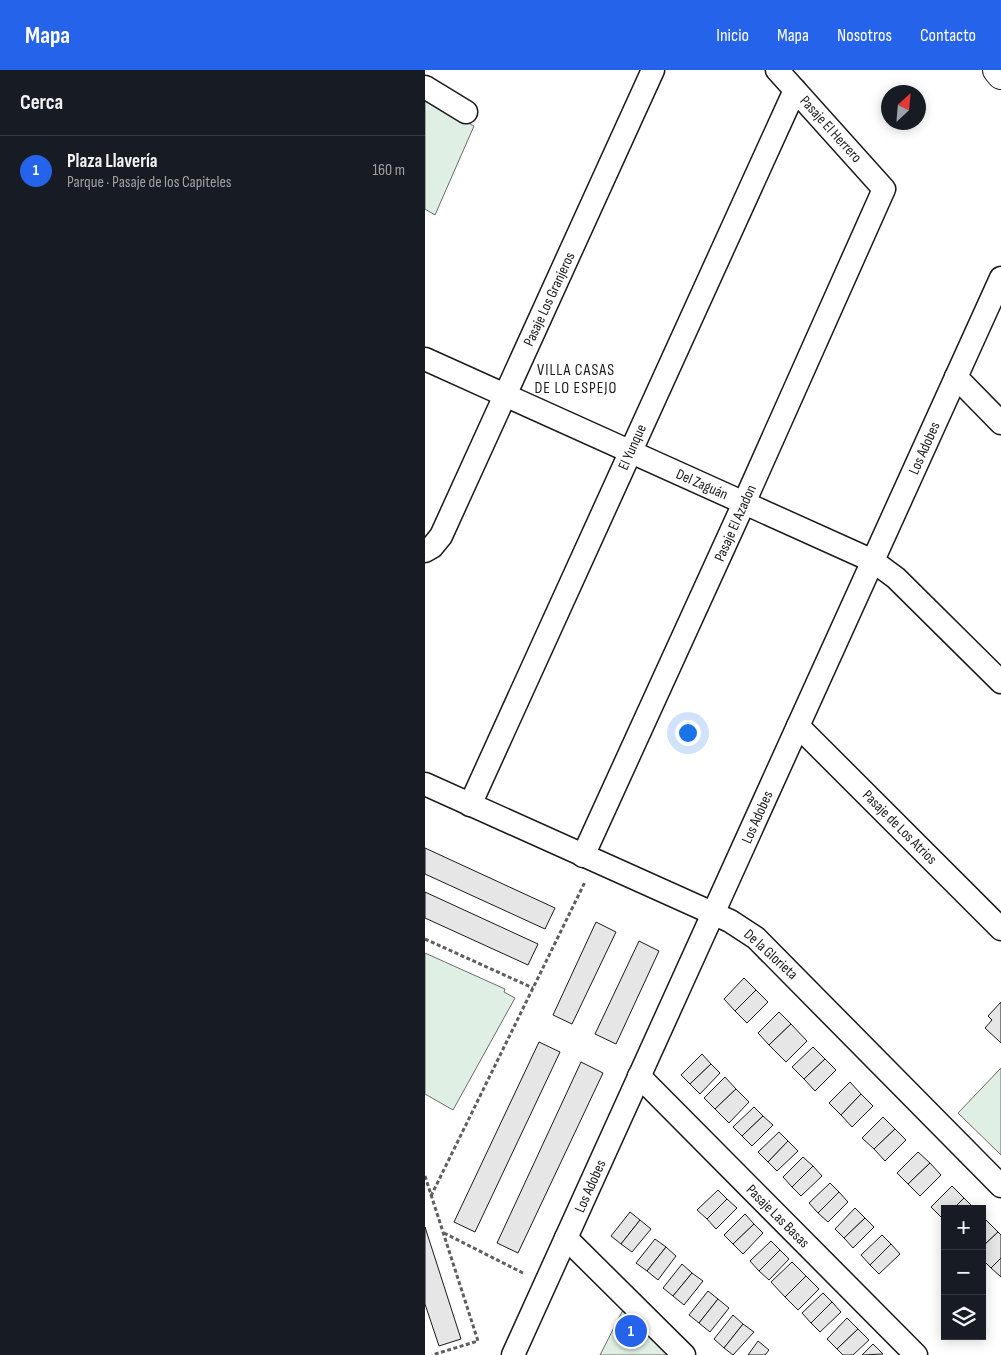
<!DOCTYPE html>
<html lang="es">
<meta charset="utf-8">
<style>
:root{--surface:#171b24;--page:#242831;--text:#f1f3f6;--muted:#9ea1a6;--line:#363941;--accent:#2563eb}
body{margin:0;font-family:"Sofia Sans Condensed",sans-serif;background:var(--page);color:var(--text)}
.controls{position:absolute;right:15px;bottom:15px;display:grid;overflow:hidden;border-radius:0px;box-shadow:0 2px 12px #0003}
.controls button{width:45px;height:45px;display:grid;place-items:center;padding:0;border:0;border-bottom:1px solid var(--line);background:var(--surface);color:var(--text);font:25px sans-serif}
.compass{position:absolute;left:456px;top:15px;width:45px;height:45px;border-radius:50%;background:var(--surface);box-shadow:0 2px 12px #0003;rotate:26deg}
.you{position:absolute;left:262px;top:662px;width:18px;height:18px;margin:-12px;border:4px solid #fff;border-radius:50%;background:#1a73e8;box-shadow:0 0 0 8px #1a73e833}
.badge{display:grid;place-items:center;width:32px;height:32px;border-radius:50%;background:var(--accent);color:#fff;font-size:16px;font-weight:700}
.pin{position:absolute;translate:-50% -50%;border:2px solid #fff;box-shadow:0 1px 5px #0006}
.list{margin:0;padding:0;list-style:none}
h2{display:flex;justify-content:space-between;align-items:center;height:65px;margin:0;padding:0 20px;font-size:21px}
h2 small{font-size:16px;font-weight:400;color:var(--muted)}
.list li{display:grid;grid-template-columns:32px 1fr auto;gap:15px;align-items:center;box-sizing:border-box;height:70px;padding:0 20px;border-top:1px solid var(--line)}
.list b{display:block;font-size:19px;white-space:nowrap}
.list p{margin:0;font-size:16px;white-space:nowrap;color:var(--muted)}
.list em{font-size:16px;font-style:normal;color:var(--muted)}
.icon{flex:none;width:28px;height:28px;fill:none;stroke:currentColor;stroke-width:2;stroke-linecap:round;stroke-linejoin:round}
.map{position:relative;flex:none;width:576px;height:1285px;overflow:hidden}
header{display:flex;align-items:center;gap:30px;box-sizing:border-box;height:70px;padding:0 25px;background:var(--accent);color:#fff}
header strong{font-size:24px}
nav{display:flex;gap:28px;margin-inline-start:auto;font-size:18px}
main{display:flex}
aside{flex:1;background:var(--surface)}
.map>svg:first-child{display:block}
</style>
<header>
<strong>Mapa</strong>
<nav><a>Inicio</a><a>Mapa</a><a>Nosotros</a><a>Contacto</a></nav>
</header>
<main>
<aside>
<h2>Cerca<small></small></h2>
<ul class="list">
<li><span class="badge">1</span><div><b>Plaza Llavería</b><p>Parque · Pasaje de los Capiteles</p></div><em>160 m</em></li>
</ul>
</aside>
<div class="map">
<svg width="576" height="1285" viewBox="0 0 576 1285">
<rect width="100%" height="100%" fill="#fff"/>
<g fill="#e0efe3" stroke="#6a6a6a">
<polygon points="0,30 49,56 10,145 0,139"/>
<polygon points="0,883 80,919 79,922 90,928 28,1040 0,1024"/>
<polygon points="576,998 576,1085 533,1043"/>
<polygon points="200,1236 250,1285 175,1285"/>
</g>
<g fill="#e6e6e6" stroke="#1a1a1a">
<polygon points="0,778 130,838 120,859 0,804"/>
<polygon points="0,822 113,874 103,895 0,848"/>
<polygon points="171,852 191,862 147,954 128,945"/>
<polygon points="214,871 234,881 191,974 170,964"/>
<polygon points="319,908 331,920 310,941 299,929"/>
<polygon points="331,920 343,932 322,953 310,941"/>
<polygon points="576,932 576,973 560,958 567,950 563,946"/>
<polygon points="354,942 366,954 344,975 333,963"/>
<polygon points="366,954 382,971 361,992 344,975"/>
<polygon points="114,972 135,982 50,1162 29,1152"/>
<polygon points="388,977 400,989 379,1009 367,997"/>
<polygon points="277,984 286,994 265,1014 256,1005"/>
<polygon points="400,989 411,1000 390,1021 379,1009"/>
<polygon points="156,992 178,1003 93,1183 72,1173"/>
<polygon points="286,994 295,1003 275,1024 265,1014"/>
<polygon points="300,1007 311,1019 290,1039 279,1028"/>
<polygon points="425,1012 436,1024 416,1045 404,1033"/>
<polygon points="311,1019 324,1032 304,1053 290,1039"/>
<polygon points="436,1024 448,1036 427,1057 416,1045"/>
<polygon points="329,1037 338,1046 317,1066 308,1057"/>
<polygon points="338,1046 348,1055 327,1076 317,1066"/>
<polygon points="458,1047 470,1059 449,1079 437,1068"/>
<polygon points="470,1059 481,1070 460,1091 449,1079"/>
<polygon points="354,1062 363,1071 343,1092 333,1082"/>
<polygon points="363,1071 373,1081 352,1101 343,1092"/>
<polygon points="493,1082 505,1093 483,1114 472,1103"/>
<polygon points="378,1087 388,1096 367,1117 358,1107"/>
<polygon points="505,1093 516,1105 495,1126 483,1114"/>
<polygon points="388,1096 397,1106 376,1126 367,1117"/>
<polygon points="405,1113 414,1122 393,1143 384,1133"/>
<polygon points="527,1116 539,1128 528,1139 520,1139 518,1149 506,1137"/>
<polygon points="293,1120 302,1129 282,1149 272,1140"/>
<polygon points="414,1122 423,1132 403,1152 393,1143"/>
<polygon points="539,1128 550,1139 528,1139"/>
<polygon points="302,1129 312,1138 291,1159 282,1149"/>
<polygon points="430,1138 440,1148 419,1168 410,1159"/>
<polygon points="205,1142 215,1150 196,1174 186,1166"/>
<polygon points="320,1144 329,1154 308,1174 299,1165"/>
<polygon points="440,1148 449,1157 428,1178 419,1168"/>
<polygon points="215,1150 226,1159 207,1182 196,1174"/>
<polygon points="561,1150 573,1162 557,1177 557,1154"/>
<polygon points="329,1154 338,1163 318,1184 308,1174"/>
<polygon points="0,1157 36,1269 14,1276 0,1234"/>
<polygon points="573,1162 576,1165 576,1188 566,1198 557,1189 557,1177"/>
<polygon points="457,1165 466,1174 445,1195 436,1185"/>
<polygon points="230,1169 241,1177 222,1201 211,1193"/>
<polygon points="346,1171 355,1180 334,1201 325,1191"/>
<polygon points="466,1174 475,1184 454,1204 445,1195"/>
<polygon points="241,1177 251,1186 233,1210 222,1201"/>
<polygon points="355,1180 364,1189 344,1210 334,1201"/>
<polygon points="576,1188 576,1207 566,1198"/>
<polygon points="367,1192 381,1206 360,1227 346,1212"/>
<polygon points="257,1194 267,1203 248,1226 238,1218"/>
<polygon points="267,1203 278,1211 259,1235 248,1226"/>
<polygon points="381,1206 394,1219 373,1240 360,1227"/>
<polygon points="283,1221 293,1229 274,1253 264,1245"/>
<polygon points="398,1223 407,1232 386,1253 377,1243"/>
<polygon points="293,1229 304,1238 285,1262 274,1253"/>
<polygon points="407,1232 416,1242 395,1262 386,1253"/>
<polygon points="308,1245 318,1254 299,1278 289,1269"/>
<polygon points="422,1248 433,1259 412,1279 402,1269"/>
<polygon points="318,1254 329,1262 308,1285 299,1278"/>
<polygon points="433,1259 444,1270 428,1285 418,1285 412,1279"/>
<polygon points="333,1271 344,1280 340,1285 323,1285"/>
<polygon points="448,1274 458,1284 437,1285"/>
</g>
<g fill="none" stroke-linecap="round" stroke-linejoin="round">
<g stroke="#1a1a1a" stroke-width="25">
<g id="street">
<polyline points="0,17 41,42"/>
<polyline points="0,289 448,491 471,508 576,612"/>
<polyline points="531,307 576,353"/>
<polyline points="0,481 7,477 16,466 228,0"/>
<polyline points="373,656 576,859"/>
<polyline points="0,714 305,851 331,868 576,1116"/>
<polyline points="45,735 370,20"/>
<polyline points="158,786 319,433 459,119 352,0"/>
<polyline points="214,1006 491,1285"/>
<polyline points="141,1168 259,1285"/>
<polyline points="88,1285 576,208"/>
</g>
</g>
<g stroke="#1a1a1a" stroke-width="30">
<polyline id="primary" points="572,0 576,5"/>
</g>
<g stroke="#5f5f5f" stroke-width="3" stroke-dasharray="4 2.5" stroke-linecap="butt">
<polyline points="0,869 108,918"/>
<polyline points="0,1106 53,1271 7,1285"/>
<polyline points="6,1126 160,812"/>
<polyline points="19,1163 100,1204"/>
</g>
<use href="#street" stroke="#fff" stroke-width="22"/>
<use href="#primary" stroke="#fff" stroke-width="28"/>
</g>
<g text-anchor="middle" stroke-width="4" stroke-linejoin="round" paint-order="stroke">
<g font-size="15" fill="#1a1a1a" stroke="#fff">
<text transform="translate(406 59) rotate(48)" y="5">Pasaje El Herrero</text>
<text transform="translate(124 229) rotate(-65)" y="5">Pasaje Los Granjeros</text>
<text transform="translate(207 377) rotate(-66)" y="5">El Yunque</text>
<text transform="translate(499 378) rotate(-66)" y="5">Los Adobes</text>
<text transform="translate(277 414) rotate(24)" y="5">Del Zaguán</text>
<text transform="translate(310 453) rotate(-66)" y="5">Pasaje El Azadon</text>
<text transform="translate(332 747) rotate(-66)" y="5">Los Adobes</text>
<text transform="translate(475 757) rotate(45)" y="5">Pasaje de Los Atrios</text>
<text transform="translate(346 884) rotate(42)" y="5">De la Glorieta</text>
<text transform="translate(165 1116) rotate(-66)" y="5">Los Adobes</text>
<text transform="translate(353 1146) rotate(45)" y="5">Pasaje Las Basas</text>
</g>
<g font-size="16" letter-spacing="1" fill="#1a1a1a" stroke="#fff">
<text x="151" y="305">VILLA CASAS<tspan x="151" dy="18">DE LO ESPEJO</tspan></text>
</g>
</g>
</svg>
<div class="controls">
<button>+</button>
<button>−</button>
<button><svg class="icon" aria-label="layers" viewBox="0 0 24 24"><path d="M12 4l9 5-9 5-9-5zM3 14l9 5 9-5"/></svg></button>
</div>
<svg class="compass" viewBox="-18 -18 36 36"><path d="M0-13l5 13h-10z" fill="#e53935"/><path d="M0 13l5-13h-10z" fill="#9ea1a6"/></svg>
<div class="you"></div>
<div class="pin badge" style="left:206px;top:1261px">1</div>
</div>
</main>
